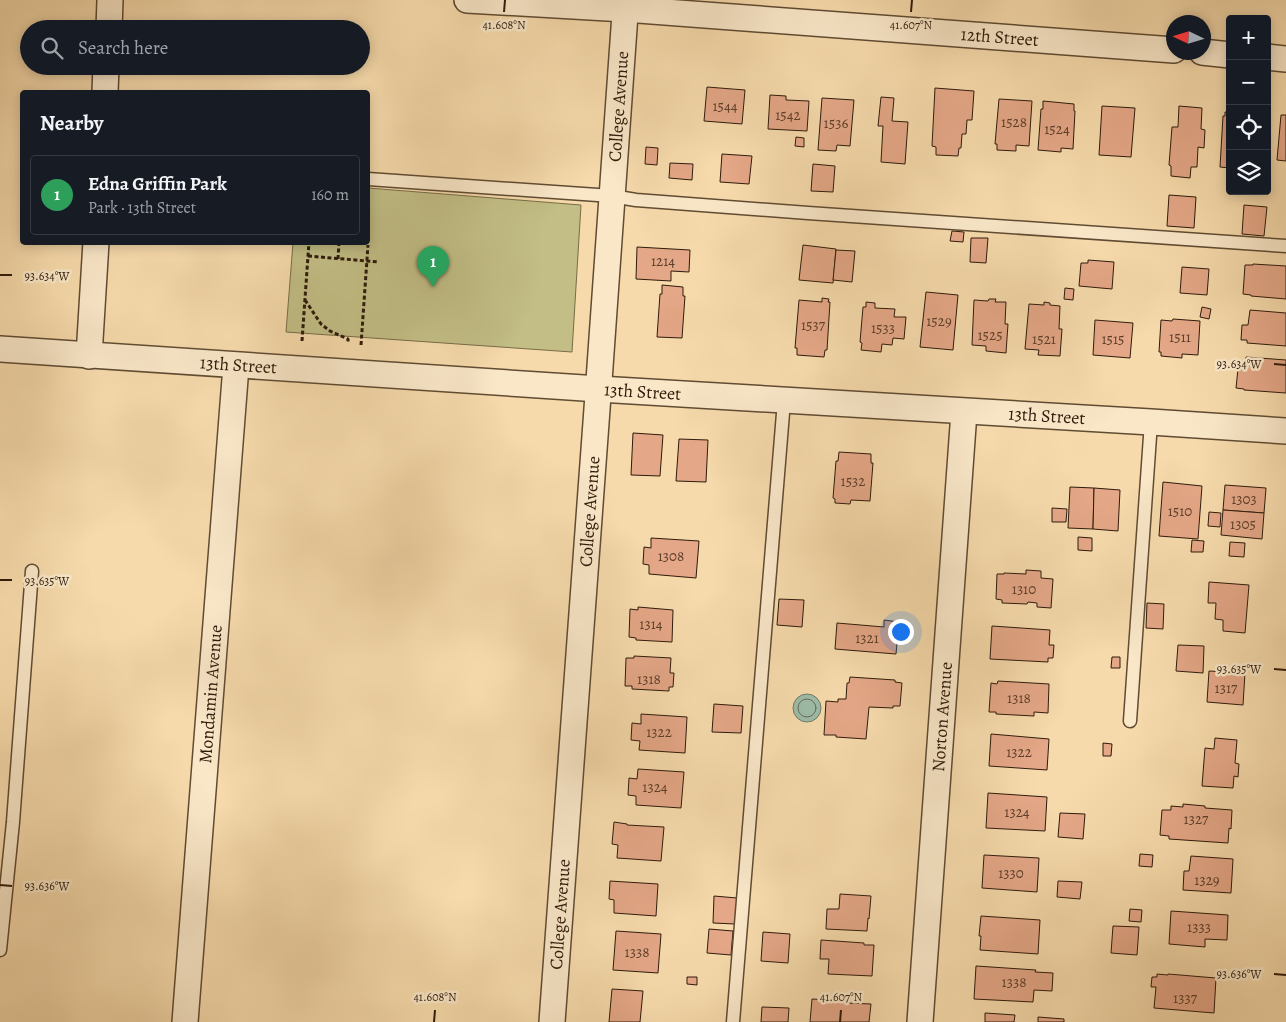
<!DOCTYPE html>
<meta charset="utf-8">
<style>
:root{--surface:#171b24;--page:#20242c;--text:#f1f3f6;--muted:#9ea1a6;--line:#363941;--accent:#d93025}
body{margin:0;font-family:Alegreya,serif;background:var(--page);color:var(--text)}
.controls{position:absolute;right:15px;top:15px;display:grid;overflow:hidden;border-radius:5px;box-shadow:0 2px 12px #0003}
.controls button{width:45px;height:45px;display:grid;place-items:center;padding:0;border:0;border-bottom:1px solid var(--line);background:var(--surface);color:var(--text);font:25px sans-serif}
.compass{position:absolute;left:1166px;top:15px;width:45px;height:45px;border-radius:50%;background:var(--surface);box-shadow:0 2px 12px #0003;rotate:274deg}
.you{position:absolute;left:900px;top:631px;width:18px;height:18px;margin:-12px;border:4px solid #fff;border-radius:50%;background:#1a73e8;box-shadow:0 0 0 8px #1a73e833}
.badge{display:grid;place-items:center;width:32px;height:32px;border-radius:50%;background:var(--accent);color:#fff;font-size:16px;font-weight:700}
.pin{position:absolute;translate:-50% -41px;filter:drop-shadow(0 1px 2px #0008)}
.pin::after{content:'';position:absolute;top:26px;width:18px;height:15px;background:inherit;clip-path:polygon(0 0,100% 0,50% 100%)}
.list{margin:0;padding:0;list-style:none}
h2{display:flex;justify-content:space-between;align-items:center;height:65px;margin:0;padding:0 20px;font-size:21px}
h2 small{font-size:16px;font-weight:400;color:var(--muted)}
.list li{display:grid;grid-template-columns:32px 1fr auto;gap:15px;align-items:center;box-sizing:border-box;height:80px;margin:0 10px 10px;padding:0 10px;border:1px solid var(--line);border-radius:5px}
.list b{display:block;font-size:19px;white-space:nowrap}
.list p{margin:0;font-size:16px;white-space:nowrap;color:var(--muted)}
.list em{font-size:16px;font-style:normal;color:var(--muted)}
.icon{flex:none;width:28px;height:28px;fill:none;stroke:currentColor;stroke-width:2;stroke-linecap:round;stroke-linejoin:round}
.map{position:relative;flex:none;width:1286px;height:1022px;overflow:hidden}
.search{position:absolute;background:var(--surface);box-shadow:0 2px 12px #0003;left:20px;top:20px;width:350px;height:55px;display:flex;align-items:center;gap:12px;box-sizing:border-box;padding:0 18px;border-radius:28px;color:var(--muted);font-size:19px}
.panel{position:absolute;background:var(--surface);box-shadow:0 2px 12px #0003;left:20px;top:90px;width:350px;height:155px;border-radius:5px}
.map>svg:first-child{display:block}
</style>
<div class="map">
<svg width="1286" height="1022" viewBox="0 0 1286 1022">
<rect width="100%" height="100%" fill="#f6daab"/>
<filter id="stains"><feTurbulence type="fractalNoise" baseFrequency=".004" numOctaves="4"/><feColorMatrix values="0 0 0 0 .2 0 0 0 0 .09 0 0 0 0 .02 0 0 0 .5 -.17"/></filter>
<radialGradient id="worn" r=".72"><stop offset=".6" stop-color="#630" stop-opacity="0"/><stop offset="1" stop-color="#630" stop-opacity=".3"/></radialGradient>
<polygon fill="#c2be85" stroke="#786c48" points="368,188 581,205 572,352 286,332 293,243 368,242"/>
<circle fill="#9dbba8" stroke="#717b69" cx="807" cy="708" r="14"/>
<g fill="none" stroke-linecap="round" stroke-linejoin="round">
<circle stroke="#666b5a" stroke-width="1" cx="807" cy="708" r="9"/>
</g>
<g fill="#e4a787" stroke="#2e1b0b">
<polygon points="707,87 745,90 742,124 704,121"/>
<polygon points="935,88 974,91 972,120 967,120 966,134 962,134 961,148 959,148 958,156 936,155 936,147 932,146"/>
<polygon points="770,95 786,96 786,100 809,101 807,131 768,129"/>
<polygon points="881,97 894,98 892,121 908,122 905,164 881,162 883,126 878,126"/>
<polygon points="822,98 854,100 850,146 837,145 836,151 818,150"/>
<polygon points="999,99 1032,101 1029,146 1016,145 1016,151 997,150 997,144 995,144"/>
<polygon points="1043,101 1074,104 1074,111 1075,111 1073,149 1061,148 1061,152 1038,150 1041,109 1043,109"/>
<polygon points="1102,106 1135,108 1131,157 1099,155"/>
<polygon points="1179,106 1202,108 1201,129 1205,130 1204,148 1198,147 1197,167 1191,167 1190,178 1171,176 1171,166 1169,165 1172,127 1178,127"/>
<polygon points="1225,112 1230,112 1230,168 1220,167 1223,116 1225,116"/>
<polygon points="1281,115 1286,115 1286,161 1277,160"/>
<polygon points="796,137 804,138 804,147 795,146"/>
<polygon points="646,147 658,148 657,165 645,164"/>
<polygon points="722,154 752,156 749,184 720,182"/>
<polygon points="670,163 693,164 692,180 669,178"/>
<polygon points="813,164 835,166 833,192 811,191"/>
<polygon points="1169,195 1196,197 1194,228 1167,226"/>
<polygon points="1244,205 1267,207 1264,236 1242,234"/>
<polygon points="952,231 964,232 963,242 950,241"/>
<polygon points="971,238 988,238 986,263 970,262"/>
<polygon points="803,245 836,249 833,283 799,280"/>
<polygon points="637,247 690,250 689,272 671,271 671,281 636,279"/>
<polygon points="836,250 855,251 852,282 833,280"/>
<polygon points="1088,260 1114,262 1112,289 1079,286 1081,263 1088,263"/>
<polygon points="1253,264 1286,266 1286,299 1251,296 1251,295 1243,294 1245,265 1253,265"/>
<polygon points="1182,267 1209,269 1207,295 1180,293"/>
<polygon points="662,285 683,287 683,296 685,296 682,338 657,337 660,294 662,294"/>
<polygon points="1065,288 1074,289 1073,300 1064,299"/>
<polygon points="926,292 958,295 953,350 920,347"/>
<polygon points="822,298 829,299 828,302 830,302 827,350 825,350 824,357 797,355 797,348 795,348 799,300 822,302"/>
<polygon points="989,299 996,299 995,302 1006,302 1005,324 1008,324 1006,353 986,351 986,346 972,345 974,300 988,301"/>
<polygon points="866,302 875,303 875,308 895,309 894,317 906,317 904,339 893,338 892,345 882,344 881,352 861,350 862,343 860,342 863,307 866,307"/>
<polygon points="1044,302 1050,303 1050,305 1060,306 1059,329 1062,329 1060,356 1038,355 1039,350 1025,349 1029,304 1044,305"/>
<polygon points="1202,307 1211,309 1209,319 1200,317"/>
<polygon points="1250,310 1286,313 1286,346 1247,343 1247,340 1241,340 1242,325 1248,325"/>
<polygon points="1173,319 1200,321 1198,355 1182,354 1182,358 1161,356 1161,352 1159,352 1161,320 1172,321"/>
<polygon points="1095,320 1133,323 1130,358 1093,355"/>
<polygon points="1246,357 1286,360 1286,393 1244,390 1244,389 1236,388 1238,369 1245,370"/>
<polygon points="633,433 663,435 660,476 631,475"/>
<polygon points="679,439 708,440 706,482 676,481"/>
<polygon points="839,452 871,454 871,463 873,463 870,501 851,500 850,504 835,503 835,499 833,498 836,461 838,461"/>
<polygon points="1163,482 1202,486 1198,539 1159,536"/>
<polygon points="1225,485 1266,488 1264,513 1223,510"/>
<polygon points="1070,487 1094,488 1093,529 1068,528"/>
<polygon points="1094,488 1120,490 1118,531 1093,529"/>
<polygon points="1052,508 1067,509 1066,522 1052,522"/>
<polygon points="1223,510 1264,513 1262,539 1221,535"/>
<polygon points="1209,512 1221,513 1220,527 1208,526"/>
<polygon points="1078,537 1092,538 1092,551 1078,550"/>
<polygon points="651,538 699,541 696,578 649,574 649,565 643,564 644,547 651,548"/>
<polygon points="1192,540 1204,541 1203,552 1191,552"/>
<polygon points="1230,542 1245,543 1244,557 1229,556"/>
<polygon points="1026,570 1041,571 1041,578 1053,579 1051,608 1037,607 1037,603 1028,602 1027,604 1002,603 1002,600 996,599 997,574 1004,574 1004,573 1026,574"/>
<polygon points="1209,582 1249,585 1245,633 1223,631 1223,620 1215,619 1216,603 1208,603"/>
<polygon points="779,599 804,600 802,627 777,625"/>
<polygon points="1147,603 1164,604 1163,629 1146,628"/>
<polygon points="638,607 673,610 672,642 636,640 636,638 629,637 630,609 638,610"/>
<polygon points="884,620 899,622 896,654 835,649 837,623 884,627"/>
<polygon points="992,626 1050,630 1049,645 1054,645 1053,658 1048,658 1048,662 990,659"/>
<polygon points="1178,645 1204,646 1203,673 1176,671"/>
<polygon points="634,656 671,658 670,673 674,673 673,687 669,687 669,691 632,689 632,686 625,686 626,658 634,658"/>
<polygon points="1112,657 1120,657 1120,668 1111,668"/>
<polygon points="1209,671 1245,673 1243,705 1207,702"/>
<polygon points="850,677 895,680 895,682 902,683 900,706 893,706 893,708 869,707 866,739 836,737 836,735 824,735 826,701 838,702 838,699 846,699 847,683 849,683"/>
<polygon points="998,681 1049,684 1048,713 1034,712 1034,716 996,714 996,712 989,712 991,683 997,684"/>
<polygon points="714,704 743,706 741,733 712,732"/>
<polygon points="641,714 687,717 685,753 639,750 640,741 631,740 632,723 641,724"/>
<polygon points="991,734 1049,739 1047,770 989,766"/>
<polygon points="1215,738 1237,740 1235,763 1239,764 1238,777 1234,776 1233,788 1202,786 1205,748 1214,749"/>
<polygon points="1103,743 1112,744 1111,756 1103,756"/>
<polygon points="638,769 684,772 681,808 636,805 636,796 628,795 629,778 637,779"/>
<polygon points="988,793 1047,797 1045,831 986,828"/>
<polygon points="1183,804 1205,806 1205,808 1232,810 1231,829 1229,828 1228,843 1169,839 1169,836 1160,835 1162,810 1171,810 1171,806 1183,807"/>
<polygon points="1060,813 1085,814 1083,839 1058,837"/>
<polygon points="614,822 627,824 627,825 664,827 661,861 617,858 618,845 612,844"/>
<polygon points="1140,854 1153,855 1152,867 1139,866"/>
<polygon points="984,855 1039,858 1037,892 982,888"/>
<polygon points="1191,856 1233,859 1231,893 1183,890 1184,871 1189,871"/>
<polygon points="610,881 658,884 656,916 614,913 614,900 609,899"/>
<polygon points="1058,881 1082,882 1080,899 1057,897"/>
<polygon points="840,894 871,896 869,919 868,918 867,931 826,929 827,909 839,909"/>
<polygon points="714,896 737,898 735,924 713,923"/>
<polygon points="1130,909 1142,910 1141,922 1129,921"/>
<polygon points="1171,911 1228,915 1227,940 1205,939 1205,947 1169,944"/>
<polygon points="981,916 1040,920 1038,954 980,950 981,936 979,936"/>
<polygon points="1113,926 1139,927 1137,955 1111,953"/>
<polygon points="709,929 733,931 731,955 707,953"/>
<polygon points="616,931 661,934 658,973 613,970"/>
<polygon points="763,932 790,934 788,963 761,961"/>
<polygon points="821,940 864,943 864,945 874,945 872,976 828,974 829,959 820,959"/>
<polygon points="976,966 1036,970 1035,972 1053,973 1052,991 1034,990 1033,1002 974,999"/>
<polygon points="1157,974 1168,975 1168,974 1216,978 1214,1013 1154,1008 1156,987 1151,987 1152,977 1157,977"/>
<polygon points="687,977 697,977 697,985 687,984"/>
<polygon points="612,989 643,991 640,1022 609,1022"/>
<polygon points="812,999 847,1001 847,1003 871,1004 869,1022 810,1022"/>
<polygon points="762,1007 789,1008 788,1022 761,1022"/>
<polygon points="985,1013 1015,1015 1014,1022 985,1022"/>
<polygon points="1038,1017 1064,1019 1064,1022 1038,1022"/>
</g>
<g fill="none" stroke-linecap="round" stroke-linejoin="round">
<g stroke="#604b33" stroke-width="15">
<g id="lane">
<polyline points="368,179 612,196 636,200 808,213 1286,246"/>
<polyline points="1130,721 1151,422"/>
<polyline points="0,950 13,822 32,571"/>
<polyline points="733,1022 784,401"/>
</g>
</g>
<g stroke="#604b33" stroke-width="28">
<g id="street">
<path id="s1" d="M 467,0 L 625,9 L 1174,50"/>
<polyline points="109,29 110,0"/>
<polyline points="1202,52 1230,55"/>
<polyline points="1267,57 1286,59"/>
<polyline points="105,92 106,66"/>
<path id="s2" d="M 0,349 L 599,389 L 1151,422 L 1286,431"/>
<polyline points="89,356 96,242"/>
<path id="s3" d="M 185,1022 L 236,366"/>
<path id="s4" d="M 552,1022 L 597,409 L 626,0"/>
<path id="s5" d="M 920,1022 L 964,412"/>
</g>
</g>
<g stroke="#2e1b0b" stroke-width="3" stroke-dasharray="4 2.5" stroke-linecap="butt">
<polyline points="308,256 379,262"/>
<polyline points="338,259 339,243"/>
<polyline points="305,300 321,324 330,331 348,339 348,344"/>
<polyline points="302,341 309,242"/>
<polyline points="361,345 368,245"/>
</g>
<use href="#lane" stroke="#f9e7c8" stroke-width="12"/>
<use href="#street" stroke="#f9e7c8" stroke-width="25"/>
</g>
<path fill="none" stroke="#2e1b0b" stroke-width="2" d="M 504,12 L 505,0M 911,12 L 912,0M 0,275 L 12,275M 1274,364 L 1286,365M 0,580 L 12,580M 1274,669 L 1286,670M 0,885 L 12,886M 1274,974 L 1286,975M 434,1022 L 435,1010M 840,1022 L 841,1010"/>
<g text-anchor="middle" stroke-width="5" stroke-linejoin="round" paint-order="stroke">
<g font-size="15" fill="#5c3e2a">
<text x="725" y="111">1544</text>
<text x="788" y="120">1542</text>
<text x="1014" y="127">1528</text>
<text x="836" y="128">1536</text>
<text x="1057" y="134">1524</text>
<text x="663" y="266">1214</text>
<text x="939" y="326">1529</text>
<text x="813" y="330">1537</text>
<text x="883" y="333">1533</text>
<text x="990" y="340">1525</text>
<text x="1180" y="342">1511</text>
<text x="1044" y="344">1521</text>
<text x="1113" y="344">1515</text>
<text x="853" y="486">1532</text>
<text x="1244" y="504">1303</text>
<text x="1180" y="516">1510</text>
<text x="1243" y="529">1305</text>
<text x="671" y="561">1308</text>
<text x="1024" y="594">1310</text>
<text x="651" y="629">1314</text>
<text x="867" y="643">1321</text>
<text x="649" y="684">1318</text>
<text x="1226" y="693">1317</text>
<text x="1019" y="703">1318</text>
<text x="659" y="737">1322</text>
<text x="1019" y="757">1322</text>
<text x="655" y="792">1324</text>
<text x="1017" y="817">1324</text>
<text x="1196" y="824">1327</text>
<text x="1011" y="878">1330</text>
<text x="1207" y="885">1329</text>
<text x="1199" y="932">1333</text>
<text x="637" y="957">1338</text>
<text x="1014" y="987">1338</text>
<text x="1185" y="1003">1337</text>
</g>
<g font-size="18" fill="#2e1b0b" stroke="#f9e7c8">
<text dy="6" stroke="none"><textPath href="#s1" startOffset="534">12th Street</textPath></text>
<text dy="6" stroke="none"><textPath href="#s4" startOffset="918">College Avenue</textPath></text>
<text dy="6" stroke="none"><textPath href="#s2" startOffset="239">13th Street</textPath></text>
<text dy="6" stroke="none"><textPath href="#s2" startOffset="644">13th Street</textPath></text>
<text dy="6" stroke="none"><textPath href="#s2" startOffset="1049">13th Street</textPath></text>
<text dy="6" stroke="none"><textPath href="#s4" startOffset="512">College Avenue</textPath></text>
<text dy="6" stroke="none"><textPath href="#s3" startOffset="329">Mondamin Avenue</textPath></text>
<text dy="6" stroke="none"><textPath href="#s5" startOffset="306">Norton Avenue</textPath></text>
<text dy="6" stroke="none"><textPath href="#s4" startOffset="108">College Avenue</textPath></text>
</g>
</g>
<g font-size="12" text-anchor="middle" fill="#2e1b0b" stroke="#f9e7c8" stroke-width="5" stroke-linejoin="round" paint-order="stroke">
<text x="504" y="29">41.608°N</text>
<text x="911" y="29">41.607°N</text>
<text x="47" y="280">93.634°W</text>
<text x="1239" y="368">93.634°W</text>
<text x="47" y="585">93.635°W</text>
<text x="1239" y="673">93.635°W</text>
<text x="47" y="890">93.636°W</text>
<text x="1239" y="978">93.636°W</text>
<text x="435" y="1001">41.608°N</text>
<text x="841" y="1001">41.607°N</text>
</g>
<rect width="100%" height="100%" filter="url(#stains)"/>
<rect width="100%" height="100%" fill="url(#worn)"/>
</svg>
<div class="controls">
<button>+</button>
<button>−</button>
<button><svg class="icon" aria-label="locate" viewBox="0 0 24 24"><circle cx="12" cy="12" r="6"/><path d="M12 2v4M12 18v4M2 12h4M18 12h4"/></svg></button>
<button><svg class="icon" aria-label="layers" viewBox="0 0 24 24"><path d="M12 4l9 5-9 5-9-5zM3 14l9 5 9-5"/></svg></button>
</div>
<svg class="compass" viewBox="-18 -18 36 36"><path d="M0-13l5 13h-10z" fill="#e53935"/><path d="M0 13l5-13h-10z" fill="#9ea1a6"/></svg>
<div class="you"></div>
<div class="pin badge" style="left:433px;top:287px;background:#2e9e5b">1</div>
<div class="search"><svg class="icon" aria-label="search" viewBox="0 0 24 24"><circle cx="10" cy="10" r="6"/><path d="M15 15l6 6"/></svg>Search here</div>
<section class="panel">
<h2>Nearby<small></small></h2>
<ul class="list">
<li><span class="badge" style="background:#2e9e5b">1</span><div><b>Edna Griffin Park</b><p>Park · 13th Street</p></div><em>160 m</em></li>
</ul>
</section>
</div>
